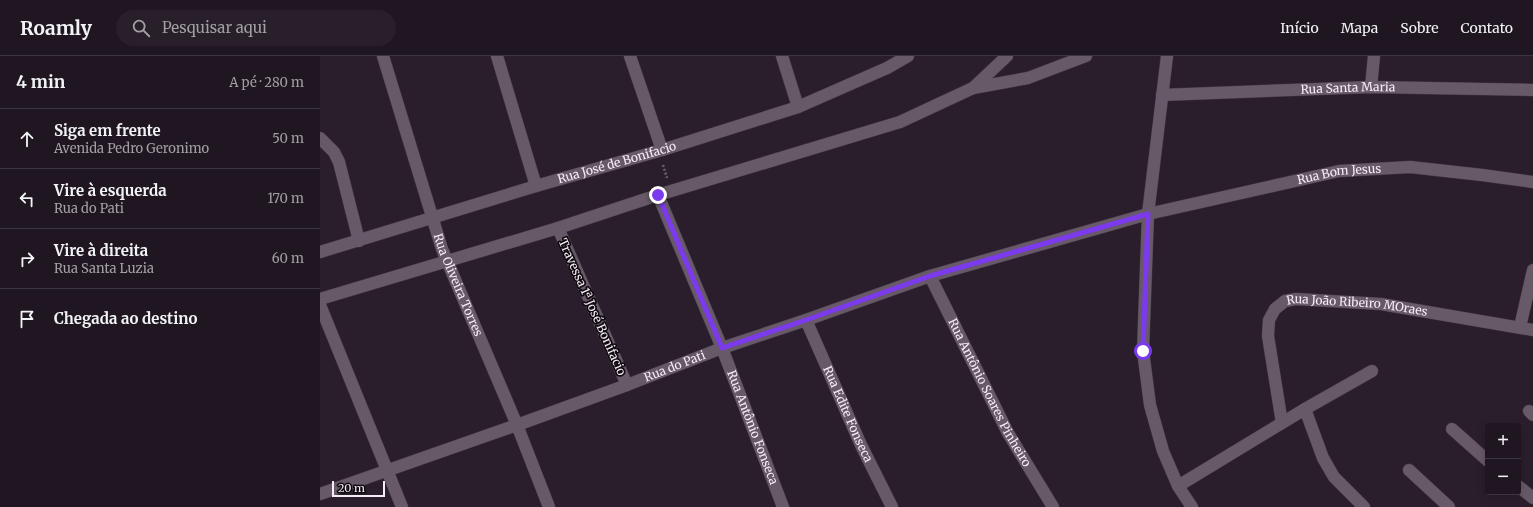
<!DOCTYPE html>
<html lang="pt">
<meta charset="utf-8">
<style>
:root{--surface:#201621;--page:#281f2a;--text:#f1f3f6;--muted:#a29fa5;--line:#3d353f}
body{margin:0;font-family:Merriweather,serif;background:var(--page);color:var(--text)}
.controls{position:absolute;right:12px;bottom:12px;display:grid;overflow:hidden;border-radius:4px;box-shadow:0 2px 10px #0003}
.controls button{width:36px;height:36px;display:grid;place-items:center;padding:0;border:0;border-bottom:1px solid var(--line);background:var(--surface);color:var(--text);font:20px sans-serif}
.scale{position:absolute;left:12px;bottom:10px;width:53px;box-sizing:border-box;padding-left:4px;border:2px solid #f5ecf5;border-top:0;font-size:11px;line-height:14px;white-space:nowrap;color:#f5ecf5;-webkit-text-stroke:3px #100a10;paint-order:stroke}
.stop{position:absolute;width:12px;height:12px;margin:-9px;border:3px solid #7c3aed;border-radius:50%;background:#fff}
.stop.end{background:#7c3aed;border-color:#fff;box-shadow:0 1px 4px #0008}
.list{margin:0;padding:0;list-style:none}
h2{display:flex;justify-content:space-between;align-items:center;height:52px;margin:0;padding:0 16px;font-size:17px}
h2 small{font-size:13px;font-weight:400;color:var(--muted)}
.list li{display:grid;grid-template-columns:26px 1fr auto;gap:12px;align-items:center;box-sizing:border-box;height:60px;padding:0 16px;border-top:1px solid var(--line)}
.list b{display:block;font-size:15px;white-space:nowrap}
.list p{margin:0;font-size:13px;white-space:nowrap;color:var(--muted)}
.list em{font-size:13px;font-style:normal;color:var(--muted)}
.icon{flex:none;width:22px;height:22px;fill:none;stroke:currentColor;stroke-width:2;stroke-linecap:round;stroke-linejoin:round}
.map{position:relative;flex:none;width:1213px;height:451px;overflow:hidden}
header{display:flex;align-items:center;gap:24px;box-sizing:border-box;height:56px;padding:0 20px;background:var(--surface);border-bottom:1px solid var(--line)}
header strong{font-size:19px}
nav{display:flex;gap:22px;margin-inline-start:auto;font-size:14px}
.search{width:280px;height:36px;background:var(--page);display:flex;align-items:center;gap:10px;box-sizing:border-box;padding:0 14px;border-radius:22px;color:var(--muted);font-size:15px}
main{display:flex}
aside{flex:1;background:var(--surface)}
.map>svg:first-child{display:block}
</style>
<header>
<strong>Roamly</strong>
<div class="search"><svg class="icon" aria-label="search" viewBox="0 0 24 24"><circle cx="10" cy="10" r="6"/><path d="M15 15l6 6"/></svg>Pesquisar aqui</div>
<nav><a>Início</a><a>Mapa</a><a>Sobre</a><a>Contato</a></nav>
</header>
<main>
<aside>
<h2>4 min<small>A pé · 280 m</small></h2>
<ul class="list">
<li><svg class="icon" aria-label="ahead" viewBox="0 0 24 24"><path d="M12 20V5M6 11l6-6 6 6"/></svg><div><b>Siga em frente</b><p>Avenida Pedro Geronimo</p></div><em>50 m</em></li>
<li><svg class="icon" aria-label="left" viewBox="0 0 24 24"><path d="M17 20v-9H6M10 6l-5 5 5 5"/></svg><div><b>Vire à esquerda</b><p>Rua do Pati</p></div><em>170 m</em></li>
<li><svg class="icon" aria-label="right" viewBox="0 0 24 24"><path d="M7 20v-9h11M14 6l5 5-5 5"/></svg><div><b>Vire à direita</b><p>Rua Santa Luzia</p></div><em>60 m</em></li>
<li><svg class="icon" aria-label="arrive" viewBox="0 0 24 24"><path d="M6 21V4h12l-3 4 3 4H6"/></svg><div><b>Chegada ao destino</b></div></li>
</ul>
</aside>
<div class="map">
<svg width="1213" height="451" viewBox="0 0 1213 451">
<rect width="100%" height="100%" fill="#2b1e2c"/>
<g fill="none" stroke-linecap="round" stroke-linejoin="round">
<g stroke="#453a46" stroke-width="13">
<g id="minor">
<path id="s1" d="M 63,0 L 122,193 L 197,369 L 229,451"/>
<polyline points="177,0 216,130"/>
<polyline points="310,0 342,94"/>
<polyline points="462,0 478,51"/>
<polyline points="847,0 828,158 823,295 830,349 843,395 858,430 872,451"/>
<polyline points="1051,31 1054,0"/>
<polyline points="653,32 687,0"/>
<path id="s2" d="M 842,39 L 1051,31 L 1213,34"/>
<polyline points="0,82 14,96 19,106 39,185"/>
<path id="s3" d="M 338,139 L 402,292 L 463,451"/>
<polyline points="238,172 307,329"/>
<path id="s4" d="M 0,196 L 216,130 L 342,94 L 478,51 L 567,12 L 588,0"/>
<path id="s5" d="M 610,220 L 688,377 L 733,451"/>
<polyline points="0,243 238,172 338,139 580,66 653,32 708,22 766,0"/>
<polyline points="0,249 82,451"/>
<path id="s6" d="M 486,264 L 541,389 L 572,451"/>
<polyline points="1200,271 1213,214"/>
<polyline points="985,353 1003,402 1014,421 1044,451"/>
<polyline points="1209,355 1213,359"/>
<path id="s7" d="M 962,367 L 948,280 L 949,264 L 955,253 L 965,245 L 976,243 L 1061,248 L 1213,274"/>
<polyline points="1132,373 1168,405"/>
<polyline points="1089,414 1129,451"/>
<polyline points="858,430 985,353 1052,315"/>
<polyline points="1198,430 1213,442"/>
<path id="s8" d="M 0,438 L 197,369 L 307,329 L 402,292 L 486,264 L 610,220 L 828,158 L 1019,115 L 1090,111 L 1162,119 L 1213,126"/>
</g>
</g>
<polyline stroke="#6e626e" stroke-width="2.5" stroke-dasharray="2 2" stroke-linecap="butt" points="343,109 347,122"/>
<use href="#minor" stroke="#685969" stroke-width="12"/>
</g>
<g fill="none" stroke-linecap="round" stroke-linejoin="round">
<polyline stroke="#7c3aed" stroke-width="5" points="338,139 402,292 486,264 610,220 828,158 823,295"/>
</g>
<g text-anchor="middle" stroke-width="3.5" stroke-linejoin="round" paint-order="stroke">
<g font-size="12" fill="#f5ecf5" stroke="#100a10">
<text dy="4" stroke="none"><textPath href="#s2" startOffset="186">Rua Santa Maria</textPath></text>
<text dy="4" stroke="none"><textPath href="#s4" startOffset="310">Rua José de Bonifacio</textPath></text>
<text dy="4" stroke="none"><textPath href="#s8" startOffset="1070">Rua Bom Jesus</textPath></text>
<text dy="4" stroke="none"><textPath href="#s1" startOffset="241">Rua Oliveira Torres</textPath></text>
<text transform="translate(272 251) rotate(66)" y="4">Travessa 1ª José Bonifacio</text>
<text dy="4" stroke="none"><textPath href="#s7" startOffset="202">Rua João Ribeiro MOraes</textPath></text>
<text dy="4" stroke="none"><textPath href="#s8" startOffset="377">Rua do Pati</textPath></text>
<text dy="4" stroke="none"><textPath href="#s5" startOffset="131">Rua Antônio Soares Pinheiro</textPath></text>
<text dy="4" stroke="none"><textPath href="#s6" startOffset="103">Rua Edite Fonseca</textPath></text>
<text dy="4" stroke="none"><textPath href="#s3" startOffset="251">Rua Antônio Fonseca</textPath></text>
</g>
</g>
</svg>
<div class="controls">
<button>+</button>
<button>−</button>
</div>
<div class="scale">20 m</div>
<div class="stop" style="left:823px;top:295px"></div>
<div class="stop end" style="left:338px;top:139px"></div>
</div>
</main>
